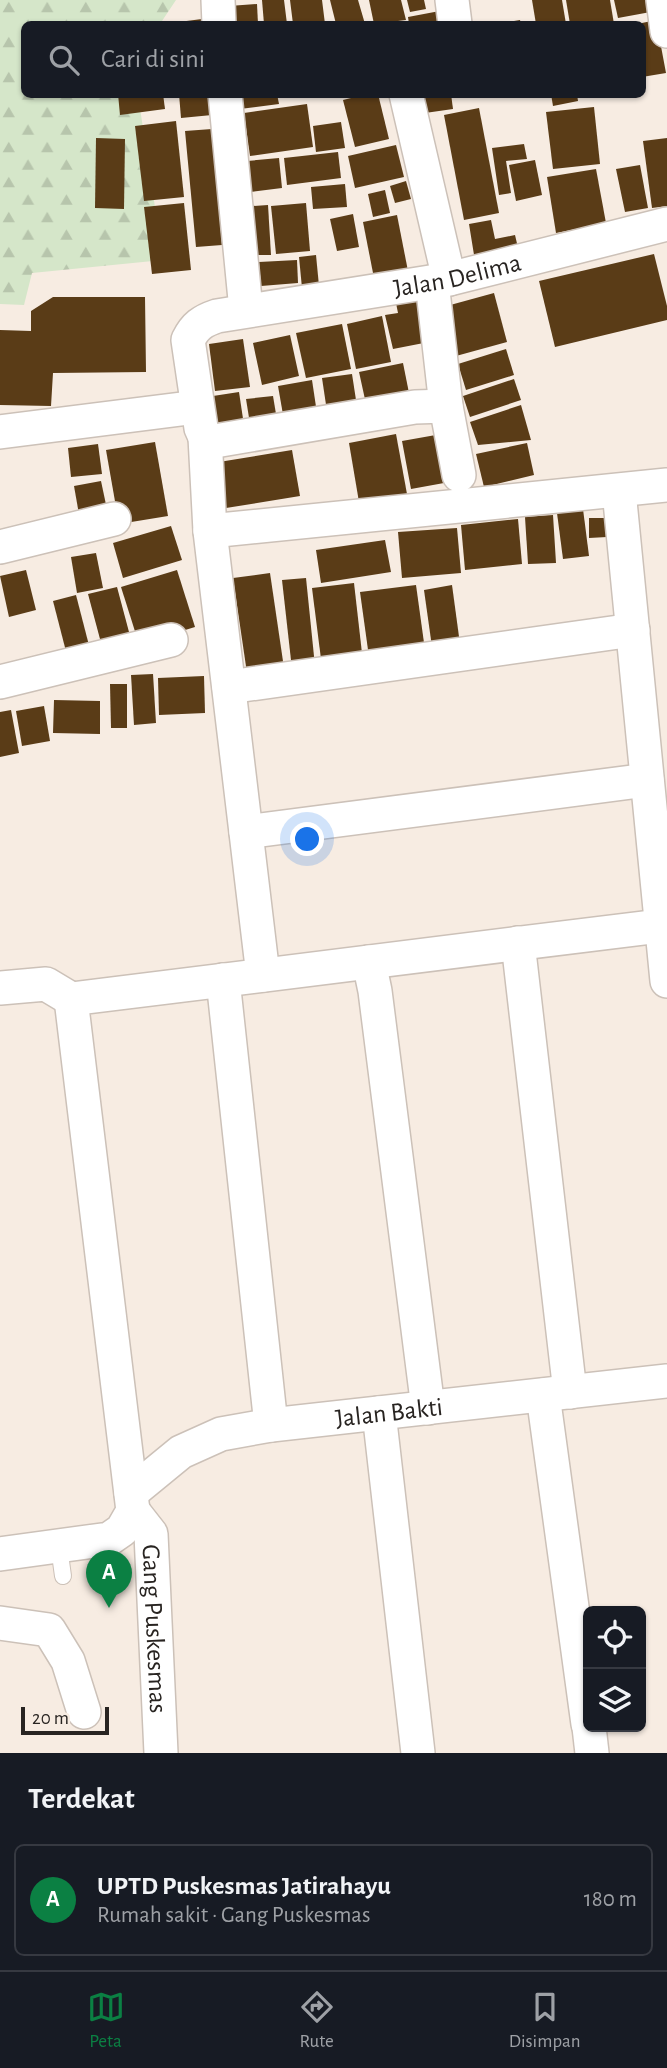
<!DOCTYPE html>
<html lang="id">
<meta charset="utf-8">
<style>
:root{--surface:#171b24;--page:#20242c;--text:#f1f3f6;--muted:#9ea1a6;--line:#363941;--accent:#0b8043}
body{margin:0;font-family:"Alegreya Sans",sans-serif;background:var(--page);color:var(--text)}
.controls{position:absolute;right:21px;bottom:21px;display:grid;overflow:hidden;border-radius:10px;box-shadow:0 2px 5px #0004}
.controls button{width:63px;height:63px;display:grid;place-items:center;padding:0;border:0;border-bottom:2px solid var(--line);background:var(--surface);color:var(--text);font:35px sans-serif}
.scale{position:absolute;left:21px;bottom:18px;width:88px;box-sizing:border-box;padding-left:7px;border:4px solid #282421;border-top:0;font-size:19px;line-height:24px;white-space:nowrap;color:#282421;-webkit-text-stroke:5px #f7ece2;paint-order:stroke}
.you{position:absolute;left:308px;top:840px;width:24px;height:24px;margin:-18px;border:5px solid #fff;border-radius:50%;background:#1a73e8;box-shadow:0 0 0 10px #1a73e833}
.badge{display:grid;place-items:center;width:46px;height:46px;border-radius:50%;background:var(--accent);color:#fff;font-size:23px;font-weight:700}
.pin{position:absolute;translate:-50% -58px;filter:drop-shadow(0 2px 4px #0008)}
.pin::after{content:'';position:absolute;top:37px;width:24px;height:21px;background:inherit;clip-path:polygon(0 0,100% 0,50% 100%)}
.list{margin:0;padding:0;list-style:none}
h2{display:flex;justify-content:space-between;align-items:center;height:91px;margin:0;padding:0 28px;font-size:30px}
h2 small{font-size:23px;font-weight:400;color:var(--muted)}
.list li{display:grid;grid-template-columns:46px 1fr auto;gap:21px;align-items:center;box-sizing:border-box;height:112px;margin:0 14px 14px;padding:0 14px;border:2px solid var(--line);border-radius:10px}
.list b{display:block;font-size:26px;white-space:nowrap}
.list p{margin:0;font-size:23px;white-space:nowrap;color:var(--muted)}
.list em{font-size:23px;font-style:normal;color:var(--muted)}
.icon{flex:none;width:38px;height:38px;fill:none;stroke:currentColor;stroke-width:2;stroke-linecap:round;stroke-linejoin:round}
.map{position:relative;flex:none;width:667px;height:1753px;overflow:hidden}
.search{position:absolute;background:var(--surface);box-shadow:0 2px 5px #0004;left:21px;right:21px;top:21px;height:77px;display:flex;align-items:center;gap:18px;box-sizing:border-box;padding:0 24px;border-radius:10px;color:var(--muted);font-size:26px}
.sheet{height:217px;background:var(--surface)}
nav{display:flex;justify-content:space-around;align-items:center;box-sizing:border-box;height:98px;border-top:2px solid var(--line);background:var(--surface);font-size:19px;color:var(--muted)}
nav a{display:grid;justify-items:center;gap:4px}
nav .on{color:var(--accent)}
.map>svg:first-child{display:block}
</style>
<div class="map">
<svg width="667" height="1753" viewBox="0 0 667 1753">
<defs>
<pattern id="forest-firs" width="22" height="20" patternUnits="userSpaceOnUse" patternTransform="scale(1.75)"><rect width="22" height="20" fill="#d5e6c9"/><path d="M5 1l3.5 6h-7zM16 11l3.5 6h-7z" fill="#b7c5ac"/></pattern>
</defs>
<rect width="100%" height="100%" fill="#f7ece2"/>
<polygon fill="url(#forest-firs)" points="0,0 176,0 160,24 24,24 24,94 138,95 163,260 32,273 24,305 0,304"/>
<g fill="#5a3c17">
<polygon points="262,0 284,0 287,24 264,24"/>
<polygon points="290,0 322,0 325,24 293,24"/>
<polygon points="330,0 358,0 365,24 336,24"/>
<polygon points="369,0 401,0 406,20 374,24"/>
<polygon points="407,0 424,0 426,9 410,12"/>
<polygon points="532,0 562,0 566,24 536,24"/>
<polygon points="566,0 610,0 614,24 570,24"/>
<polygon points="614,0 654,0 656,11 618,18"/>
<polygon points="257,4 258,24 230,24 229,6"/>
<polygon points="445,10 448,24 409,24 408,17"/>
<polygon points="202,19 203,24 171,24 171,23"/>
<polygon points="520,20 521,24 501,24 501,23"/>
<polygon points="656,20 666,73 642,77 642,23"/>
<polygon points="118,94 163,94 165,109 120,115"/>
<polygon points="179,94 210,94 212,115 181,118"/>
<polygon points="238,94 277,94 279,104 240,109"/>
<polygon points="367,94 378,94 389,139 355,147 343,100"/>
<polygon points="415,94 451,94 453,109 418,114"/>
<polygon points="551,94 577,94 578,101 553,106"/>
<polygon points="307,104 313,147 250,156 244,113"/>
<polygon points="594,107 600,164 553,169 546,112"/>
<polygon points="479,108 499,213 464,220 444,115"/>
<polygon points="176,121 184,197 144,201 135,126"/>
<polygon points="341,122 345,148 316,152 313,126"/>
<polygon points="212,129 222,245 196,247 185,131"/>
<polygon points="96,138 125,139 124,209 95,208"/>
<polygon points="667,138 667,206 652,208 643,141"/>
<polygon points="524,144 527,159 506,161 511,193 499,195 492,148"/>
<polygon points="396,145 404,177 355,188 348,156"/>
<polygon points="338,152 341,178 287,185 284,158"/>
<polygon points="279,158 282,188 251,192 247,161"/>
<polygon points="535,160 542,195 516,201 509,165"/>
<polygon points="640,165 648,208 625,212 616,169"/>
<polygon points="596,169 606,223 556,233 547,177"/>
<polygon points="406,181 411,199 395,203 390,186"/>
<polygon points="345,184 347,207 313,209 311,187"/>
<polygon points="385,190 390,213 373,217 368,194"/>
<polygon points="184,203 191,270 152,274 144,207"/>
<polygon points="306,203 310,251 276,254 271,206"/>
<polygon points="268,205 271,255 256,255 252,206"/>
<polygon points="353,214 359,247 337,251 330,219"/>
<polygon points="397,215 408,271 374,278 363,222"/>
<polygon points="491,220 495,239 515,235 519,252 475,261 469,224"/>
<polygon points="654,254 667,306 667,320 555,347 539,281"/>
<polygon points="316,255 319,286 302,288 299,257"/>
<polygon points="297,260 298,283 261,286 259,262"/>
<polygon points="425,293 434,341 393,349 385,315 398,313 395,298"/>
<polygon points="494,293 507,342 456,356 443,307"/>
<polygon points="53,297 145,297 146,372 53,373 51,406 0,405 0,330 31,331 31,311"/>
<polygon points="382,316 391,362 356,369 347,324"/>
<polygon points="342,324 351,369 306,378 296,333"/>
<polygon points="290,335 299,376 262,385 253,343"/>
<polygon points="243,339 250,387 215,391 209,344"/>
<polygon points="506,349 514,375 466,390 458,364"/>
<polygon points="403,363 411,403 368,413 359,372"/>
<polygon points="352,374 358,413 328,418 322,378"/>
<polygon points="514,379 521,400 470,417 463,396"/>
<polygon points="312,380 318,420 285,426 278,386"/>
<polygon points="239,392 245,432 219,436 213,396"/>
<polygon points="273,396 278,426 251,430 246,399"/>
<polygon points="521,405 531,440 478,445 470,422"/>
<polygon points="447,433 455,481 411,489 402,441"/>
<polygon points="396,434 407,494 359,502 349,443"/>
<polygon points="155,442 168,516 119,524 106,450"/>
<polygon points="527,443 534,475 484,487 476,454"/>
<polygon points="98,444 102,474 71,477 68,448"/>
<polygon points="292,450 300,496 226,508 219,462"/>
<polygon points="101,481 108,514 80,520 74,486"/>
<polygon points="583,509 589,556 563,559 557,513"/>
<polygon points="553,515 556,563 528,564 525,517"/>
<polygon points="589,518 606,518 607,537 589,538"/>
<polygon points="518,519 522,564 465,570 461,525"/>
<polygon points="171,526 182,560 123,578 113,543"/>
<polygon points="457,528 461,573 402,578 398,532"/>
<polygon points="385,540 391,572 321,583 316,550"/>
<polygon points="96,553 103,588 77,593 71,557"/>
<polygon points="26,570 36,610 9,617 0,576"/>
<polygon points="177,570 195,627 139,644 121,587"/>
<polygon points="270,573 284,668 247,673 233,578"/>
<polygon points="306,578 315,666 292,669 282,580"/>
<polygon points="354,583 363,662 322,667 312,588"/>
<polygon points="416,585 425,650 369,657 360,592"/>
<polygon points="452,585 460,644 432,647 424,590"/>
<polygon points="117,587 133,647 104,654 88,594"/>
<polygon points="76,595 92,657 69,663 53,601"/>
<polygon points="153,674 156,723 134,725 131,675"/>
<polygon points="204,676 205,713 159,715 158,678"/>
<polygon points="110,684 127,684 127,728 111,728"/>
<polygon points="54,700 100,701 100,734 53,733"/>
<polygon points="44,706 50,741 22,746 16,711"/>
<polygon points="11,710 19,753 0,757 0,712"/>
</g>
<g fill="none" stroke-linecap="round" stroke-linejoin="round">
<g stroke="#ccc1b8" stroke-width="18">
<polyline id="service" points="59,1547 63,1576"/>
</g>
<g stroke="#ccc1b8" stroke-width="36">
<g id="minor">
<polyline points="218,0 219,24"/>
<polyline points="452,0 455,24"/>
<polyline points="663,0 667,31"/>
<polyline points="225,94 246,310"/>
<polyline points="406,94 449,279"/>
<polyline points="432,282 446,406 459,475"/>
<path id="s1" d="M 446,406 L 415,407 L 215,441 L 205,437 L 201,428 L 188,340 C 195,326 202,321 217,316 L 449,279 L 667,224"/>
<polyline points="0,432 197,407"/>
<polyline points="205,437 210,531 263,975"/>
<polyline points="619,491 667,981"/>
<polyline points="210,531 667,485"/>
<polyline points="0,547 114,519"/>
<polyline points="0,682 171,640"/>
<polyline points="229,687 633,630"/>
<polyline points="246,832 647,780"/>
<polyline points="518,943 570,1392"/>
<polyline points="369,962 375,991 428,1408"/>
<polyline points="223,980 271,1425"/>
<polyline points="0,988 46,984 71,999"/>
<polyline points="543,1395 588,1724"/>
<polyline points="379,1413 418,1753"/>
<path id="s2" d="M 131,1493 L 181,1452 L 221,1434 L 271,1425 L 667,1381"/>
<path id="s3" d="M 133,1511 L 151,1534 L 161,1753"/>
<polyline points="0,1554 109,1539 122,1530 133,1511 71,999 667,925"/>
<polyline points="0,1623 49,1630 68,1661 84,1712"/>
<polyline points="589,1727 592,1753"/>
</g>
</g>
<use href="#service" stroke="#fff" stroke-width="16"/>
<use href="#minor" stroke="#fff" stroke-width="33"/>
</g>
<g text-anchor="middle" stroke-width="7" stroke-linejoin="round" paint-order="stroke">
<g font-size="26" fill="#282421" stroke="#f7ece2">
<text dy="9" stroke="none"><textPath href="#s1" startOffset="626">Jalan Delima</textPath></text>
<text dy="9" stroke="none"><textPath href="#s2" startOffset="278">Jalan Bakti</textPath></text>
<text dy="9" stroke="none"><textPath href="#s3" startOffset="124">Gang Puskesmas</textPath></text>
</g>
</g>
</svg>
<div class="controls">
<button><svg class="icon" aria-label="locate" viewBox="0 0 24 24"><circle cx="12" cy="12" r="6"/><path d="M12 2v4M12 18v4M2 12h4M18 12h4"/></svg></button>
<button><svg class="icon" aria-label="layers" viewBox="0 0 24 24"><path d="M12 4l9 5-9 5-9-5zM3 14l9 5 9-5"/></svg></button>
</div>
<div class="scale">20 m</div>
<div class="you"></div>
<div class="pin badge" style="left:109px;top:1608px">A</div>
<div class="search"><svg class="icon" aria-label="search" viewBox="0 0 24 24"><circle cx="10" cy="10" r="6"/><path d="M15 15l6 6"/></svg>Cari di sini</div>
</div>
<section class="sheet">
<h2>Terdekat<small></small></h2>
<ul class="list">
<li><span class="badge">A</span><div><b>UPTD Puskesmas Jatirahayu</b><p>Rumah sakit · Gang Puskesmas</p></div><em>180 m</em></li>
</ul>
</section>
<nav>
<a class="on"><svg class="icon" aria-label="map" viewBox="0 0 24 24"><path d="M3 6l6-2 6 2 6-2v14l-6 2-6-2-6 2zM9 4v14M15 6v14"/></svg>Peta</a>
<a><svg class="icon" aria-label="directions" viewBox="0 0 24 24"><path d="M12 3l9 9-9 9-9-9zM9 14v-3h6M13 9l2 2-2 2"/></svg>Rute</a>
<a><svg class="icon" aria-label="saved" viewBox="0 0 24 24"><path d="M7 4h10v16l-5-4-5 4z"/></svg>Disimpan</a>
</nav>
